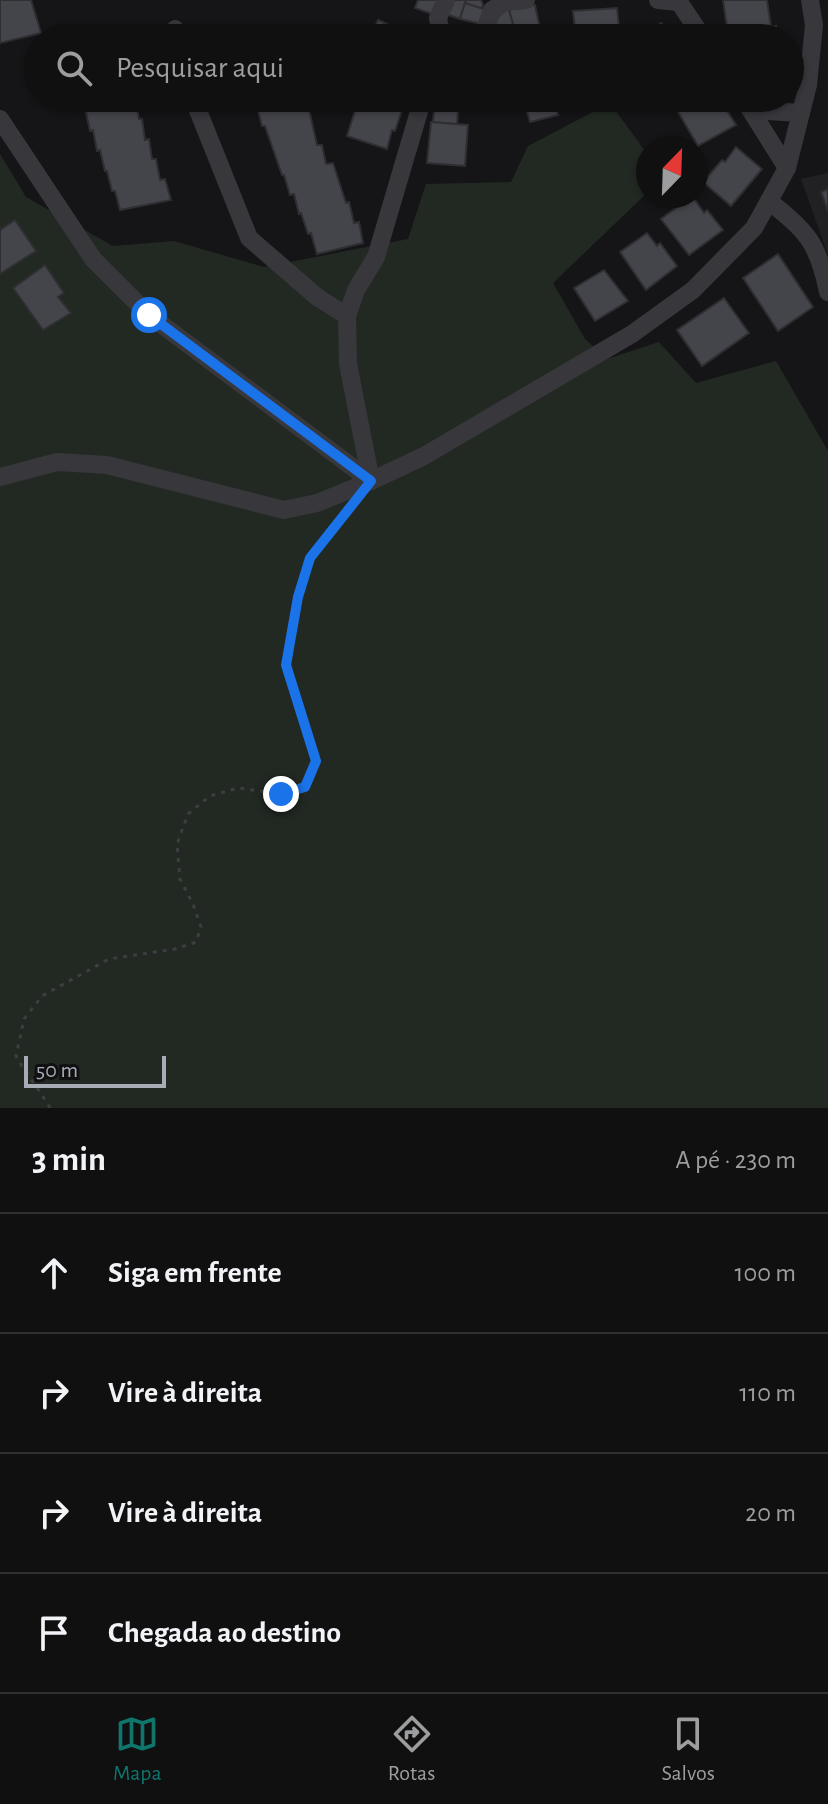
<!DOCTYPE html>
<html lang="pt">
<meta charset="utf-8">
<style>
:root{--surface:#101011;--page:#1e1e1f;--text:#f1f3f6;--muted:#9c9d9f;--line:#303031;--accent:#0f766e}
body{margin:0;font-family:"Alegreya Sans",sans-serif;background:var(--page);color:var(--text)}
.compass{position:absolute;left:636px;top:136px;width:72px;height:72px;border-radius:50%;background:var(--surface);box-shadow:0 2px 6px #0004;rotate:23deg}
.scale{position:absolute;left:24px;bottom:20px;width:142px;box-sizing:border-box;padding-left:8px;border:4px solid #a8acb6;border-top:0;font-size:22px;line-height:28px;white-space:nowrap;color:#a8acb6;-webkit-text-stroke:6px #101012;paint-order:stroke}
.stop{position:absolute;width:24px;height:24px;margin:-18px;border:6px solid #1a73e8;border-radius:50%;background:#fff}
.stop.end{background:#1a73e8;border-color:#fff;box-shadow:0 2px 8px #0008}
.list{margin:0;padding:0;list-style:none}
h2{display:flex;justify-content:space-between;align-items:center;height:104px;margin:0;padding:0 32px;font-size:34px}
h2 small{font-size:26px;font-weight:400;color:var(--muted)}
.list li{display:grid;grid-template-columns:52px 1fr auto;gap:24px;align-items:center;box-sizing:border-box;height:120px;padding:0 32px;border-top:2px solid var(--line)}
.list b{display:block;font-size:30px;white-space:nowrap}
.list em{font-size:26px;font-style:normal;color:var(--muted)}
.icon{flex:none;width:44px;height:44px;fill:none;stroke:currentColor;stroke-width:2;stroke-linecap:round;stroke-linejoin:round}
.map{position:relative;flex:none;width:828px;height:1108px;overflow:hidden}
.search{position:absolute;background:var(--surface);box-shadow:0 2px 6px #0004;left:24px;right:24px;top:24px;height:88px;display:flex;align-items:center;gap:20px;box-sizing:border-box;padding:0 28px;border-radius:44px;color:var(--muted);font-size:30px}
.sheet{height:584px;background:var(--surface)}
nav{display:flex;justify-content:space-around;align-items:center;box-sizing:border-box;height:112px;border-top:2px solid var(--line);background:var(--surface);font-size:22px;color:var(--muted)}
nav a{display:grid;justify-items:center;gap:4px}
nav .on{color:var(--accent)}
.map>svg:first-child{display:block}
</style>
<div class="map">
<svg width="828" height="1108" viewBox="0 0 828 1108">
<rect width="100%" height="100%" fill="#151517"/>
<polygon fill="#212124" points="828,173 828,255 801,179"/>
<polygon fill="#222923" points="610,103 648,155 648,192 553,283 585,339 607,359 659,342 696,383 776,361 828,451 828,1108 0,1108 0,154 26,197 113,246 174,241 264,267 408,239 426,184 511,182 528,146"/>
<g fill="#44454a" stroke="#2f2f33" stroke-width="2">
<polygon points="0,0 31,0 41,33 0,43"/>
<polygon points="418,0 439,0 435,15 415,8"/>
<polygon points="450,0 466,0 460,19 446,14"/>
<polygon points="466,0 481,0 483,5 481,9 465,3"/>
<polygon points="723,0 767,0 771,27 728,34"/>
<polygon points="465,3 487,10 481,24 460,19"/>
<polygon points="535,5 542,38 518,38 516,36 508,6"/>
<polygon points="508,6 516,36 492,35 494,22"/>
<polygon points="617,8 620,38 576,38 573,11"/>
<polygon points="378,20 414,37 414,38 370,38"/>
<polygon points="661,23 675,38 646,38"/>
<polygon points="776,26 778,38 738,38 738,33"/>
<polygon points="135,98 139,119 142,119 145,140 149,139 152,159 156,159 160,180 165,179 171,200 120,210 115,191 112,191 107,171 105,171 100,150 97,151 93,130 90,131 85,108"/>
<polygon points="250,98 303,98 305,105 308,105 317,145 322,145 326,164 333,163 346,203 349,202 354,223 359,222 363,243 317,254 311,233 308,234 301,213 299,214 294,194 290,195 284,175 282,175 265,126 262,126 257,107 253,108"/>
<polygon points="359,98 402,98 401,103 404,104 395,131 392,130 387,149 347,136"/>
<polygon points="435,98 459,98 457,124 433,122"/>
<polygon points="523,98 554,98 558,115 530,122"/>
<polygon points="670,98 719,98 736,125 698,146"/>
<polygon points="431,122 468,125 465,166 427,163"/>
<polygon points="736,147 762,169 731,206 703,182 722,160 725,162"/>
<polygon points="828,189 828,211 821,192"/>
<polygon points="692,196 704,213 707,210 723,230 689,255 661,219"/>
<polygon points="15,220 36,251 0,274 0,230"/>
<polygon points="647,233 657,246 660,243 677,266 646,290 620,252"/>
<polygon points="778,254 813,307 778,331 743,278"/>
<polygon points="45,265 64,293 58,297 71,313 43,330 13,288"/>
<polygon points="604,270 628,301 595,321 574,288"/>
<polygon points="724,298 749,333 702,366 677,330"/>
</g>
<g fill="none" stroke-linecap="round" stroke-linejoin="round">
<path stroke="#3d3e42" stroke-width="3" stroke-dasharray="4 6" stroke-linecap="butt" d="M 50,1108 C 40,1090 26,1074 16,1056 L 24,1019 L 42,996 L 109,959 L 175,949 L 196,942 L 201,927 L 193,904 L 180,879 L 177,844 L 188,814 L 210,796 L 238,788 L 281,794 L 305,787 L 316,761 L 286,665 L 298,597 L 310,558 L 347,511"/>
<g stroke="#37373c" stroke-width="18">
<polyline points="658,0 679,2"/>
<polyline points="680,0 679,2 703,38"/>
<polyline points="175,29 177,38"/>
<polyline points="441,34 438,18 446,0"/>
<polyline points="440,38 441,34 477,37 486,27 492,10 505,2 526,0"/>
<polyline points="193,98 249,238 317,297 347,316"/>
<polyline points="743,98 787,168"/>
<polyline points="752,110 801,113"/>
<polyline points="0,119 93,259 149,315 371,481"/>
<path d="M 769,201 C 807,232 818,242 828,292"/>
<polyline points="0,477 57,462 107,465 284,510 317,503 371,481 424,456 632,334 693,290 754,228 787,168 808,85 814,25 810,0"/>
<polyline points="371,481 348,364 347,316 356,290 376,257 423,98"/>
</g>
</g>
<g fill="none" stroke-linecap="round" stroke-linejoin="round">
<polyline stroke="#1a73e8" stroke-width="10" points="149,315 371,481 310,558 298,597 286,665 316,761 305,787 281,794"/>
</g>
</svg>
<svg class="compass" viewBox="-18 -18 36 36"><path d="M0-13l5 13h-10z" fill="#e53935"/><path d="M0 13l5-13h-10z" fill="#9c9d9f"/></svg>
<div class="scale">50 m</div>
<div class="stop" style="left:149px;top:315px"></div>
<div class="stop end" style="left:281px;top:794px"></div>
<div class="search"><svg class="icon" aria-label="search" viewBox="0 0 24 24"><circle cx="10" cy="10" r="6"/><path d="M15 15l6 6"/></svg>Pesquisar aqui</div>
</div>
<section class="sheet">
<h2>3 min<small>A pé · 230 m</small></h2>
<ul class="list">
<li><svg class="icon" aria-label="ahead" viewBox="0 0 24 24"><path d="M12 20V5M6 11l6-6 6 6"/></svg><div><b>Siga em frente</b></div><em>100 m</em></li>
<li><svg class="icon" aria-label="right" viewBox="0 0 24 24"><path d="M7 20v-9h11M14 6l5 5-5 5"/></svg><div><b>Vire à direita</b></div><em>110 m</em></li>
<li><svg class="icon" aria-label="right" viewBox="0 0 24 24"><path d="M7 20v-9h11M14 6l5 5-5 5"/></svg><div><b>Vire à direita</b></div><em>20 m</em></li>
<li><svg class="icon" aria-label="arrive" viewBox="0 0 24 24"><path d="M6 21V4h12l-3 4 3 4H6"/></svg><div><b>Chegada ao destino</b></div></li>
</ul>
</section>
<nav>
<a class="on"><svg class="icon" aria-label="map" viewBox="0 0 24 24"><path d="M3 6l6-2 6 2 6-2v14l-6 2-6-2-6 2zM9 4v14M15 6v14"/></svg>Mapa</a>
<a><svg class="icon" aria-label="directions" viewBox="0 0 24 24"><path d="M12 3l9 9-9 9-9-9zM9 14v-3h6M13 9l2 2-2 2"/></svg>Rotas</a>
<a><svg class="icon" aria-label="saved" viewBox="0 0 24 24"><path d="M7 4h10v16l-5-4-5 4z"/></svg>Salvos</a>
</nav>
